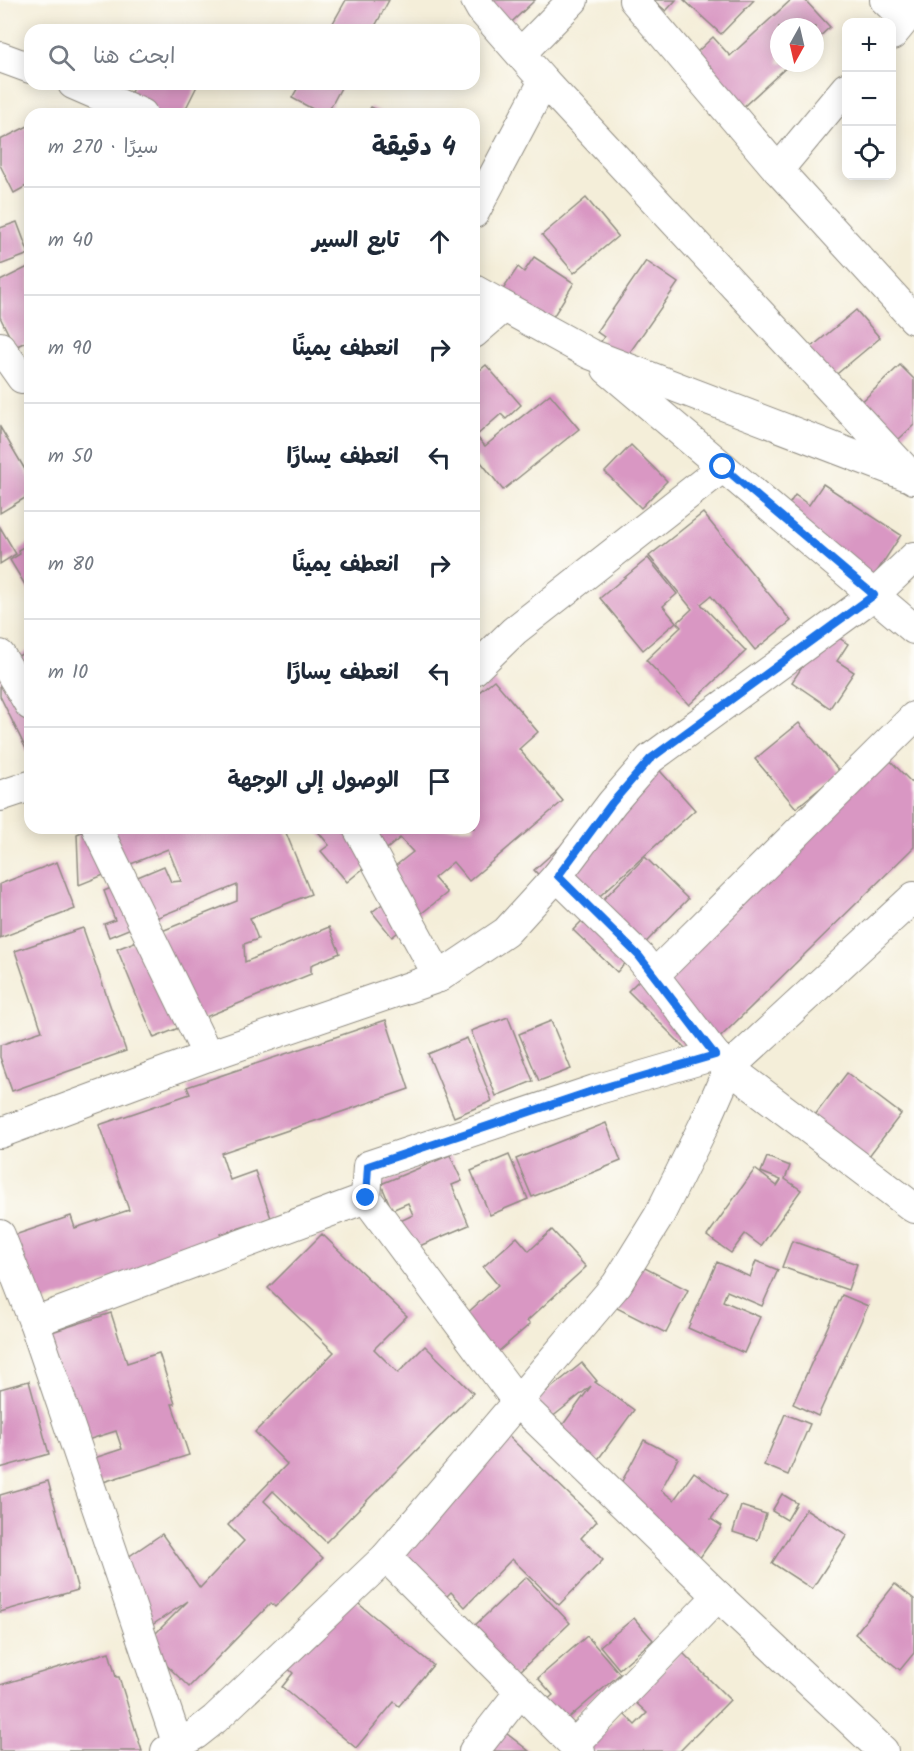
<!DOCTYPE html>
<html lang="ar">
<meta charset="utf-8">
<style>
:root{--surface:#fff;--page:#f2f2f3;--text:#1f2937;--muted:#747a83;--line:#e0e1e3}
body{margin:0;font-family:Kalam,"Playpen Sans Arabic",sans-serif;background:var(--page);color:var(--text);direction:rtl}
.controls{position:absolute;right:18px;top:18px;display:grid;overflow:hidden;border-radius:12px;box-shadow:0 3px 15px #0003}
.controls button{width:54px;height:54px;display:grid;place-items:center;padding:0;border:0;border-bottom:2px solid var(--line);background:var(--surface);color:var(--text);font:30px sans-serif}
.compass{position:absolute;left:770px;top:18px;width:54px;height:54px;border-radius:50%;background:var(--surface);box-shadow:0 3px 15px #0003;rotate:188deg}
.stop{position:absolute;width:18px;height:18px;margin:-14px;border:4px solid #1a73e8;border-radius:50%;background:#fff}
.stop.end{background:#1a73e8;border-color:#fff;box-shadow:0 2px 6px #0008}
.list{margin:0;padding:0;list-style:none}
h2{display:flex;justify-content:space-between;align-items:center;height:78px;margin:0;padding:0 24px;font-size:26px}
h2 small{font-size:20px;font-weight:400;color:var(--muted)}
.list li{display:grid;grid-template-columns:39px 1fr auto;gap:18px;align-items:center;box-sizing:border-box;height:108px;padding:0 24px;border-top:2px solid var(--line)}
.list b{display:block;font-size:22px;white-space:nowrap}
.list em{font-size:20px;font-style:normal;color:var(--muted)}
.icon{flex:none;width:33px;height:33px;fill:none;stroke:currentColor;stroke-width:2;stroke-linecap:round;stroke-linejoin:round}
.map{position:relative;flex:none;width:914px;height:1751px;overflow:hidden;direction:ltr}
.search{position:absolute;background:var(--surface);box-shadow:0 3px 15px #0003;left:24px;top:24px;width:456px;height:66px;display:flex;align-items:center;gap:15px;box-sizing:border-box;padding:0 21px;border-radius:18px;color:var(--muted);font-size:22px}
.panel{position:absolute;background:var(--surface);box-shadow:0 3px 15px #0003;left:24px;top:108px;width:456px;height:726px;border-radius:18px;direction:rtl}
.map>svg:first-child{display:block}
</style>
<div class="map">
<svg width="914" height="1751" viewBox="0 0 914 1751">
<rect width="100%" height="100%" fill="#fdfcf7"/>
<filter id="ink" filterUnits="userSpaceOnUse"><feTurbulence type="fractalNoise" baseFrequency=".0167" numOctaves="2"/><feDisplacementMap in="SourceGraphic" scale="12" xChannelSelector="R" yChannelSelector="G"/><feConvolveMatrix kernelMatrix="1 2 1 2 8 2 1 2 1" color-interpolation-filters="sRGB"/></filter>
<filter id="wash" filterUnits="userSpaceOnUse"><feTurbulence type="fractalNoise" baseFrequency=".008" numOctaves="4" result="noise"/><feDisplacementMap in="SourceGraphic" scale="24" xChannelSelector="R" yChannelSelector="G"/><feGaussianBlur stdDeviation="1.35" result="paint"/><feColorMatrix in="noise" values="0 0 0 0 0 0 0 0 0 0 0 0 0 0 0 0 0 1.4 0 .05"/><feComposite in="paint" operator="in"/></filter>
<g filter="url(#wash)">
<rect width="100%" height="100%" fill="#f4eed9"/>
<g id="blocks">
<g fill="#d997c3">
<polygon points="346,0 389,0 373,30 329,30"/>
<polygon points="467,0 535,0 499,34"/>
<polygon points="653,0 676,0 666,11"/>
<polygon points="684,0 754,0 721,34"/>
<polygon points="791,0 805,0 830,27 815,41 815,27 779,27 779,63 791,63 730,119 681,67 713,37 730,56"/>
<polygon points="135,84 198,84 183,114 155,114 127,100"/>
<polygon points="300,84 343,84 327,114 322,114 292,98"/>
<polygon points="371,107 384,114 367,114"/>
<polygon points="30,125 30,184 14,193 0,165 0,140"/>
<polygon points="586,198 618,236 574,273 542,235"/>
<polygon points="17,222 29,254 0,265 0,228"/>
<polygon points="534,257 574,283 548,325 500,294 518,267 524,272"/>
<polygon points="646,261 678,283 617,371 592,354 604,337 597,332"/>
<polygon points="30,266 30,340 15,347 0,317 0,281"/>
<polygon points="856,310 880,338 832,378 808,350"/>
<polygon points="486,365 521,405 506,419 501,414 476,436 485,446 550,394 579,429 503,490 477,457 474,459 474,375"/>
<polygon points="900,365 914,379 914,425 884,453 848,415"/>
<polygon points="0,427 30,478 30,495 0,513"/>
<polygon points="631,445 667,481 641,508 605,472"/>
<polygon points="823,484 901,535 867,587 774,527 795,495 809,505"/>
<polygon points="703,513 791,621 755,650 711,596 701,604 746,651 689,705 646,660 681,627 677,623 692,609 649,556"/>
<polygon points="0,527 16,554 0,564"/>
<polygon points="30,543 30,593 10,560 20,554 18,550"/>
<polygon points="648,558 677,594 663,606 676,622 643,650 600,598"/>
<polygon points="827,630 848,644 837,661 854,672 830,708 792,682"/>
<polygon points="30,650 30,752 28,753 0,696 0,665"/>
<polygon points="494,680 538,732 519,749 563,801 469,881 453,862 434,878 447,893 392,937 372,912 385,902 371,885 413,852 400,838 347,882 321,851 329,845 316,829 474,828 474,696"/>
<polygon points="799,723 840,772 796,808 755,759"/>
<polygon points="877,747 914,785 914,847 697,1060 628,991"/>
<polygon points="653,763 695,810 582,912 562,900 534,870"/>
<polygon points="91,828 235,828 237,832 246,828 284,828 311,894 250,918 258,939 244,944 245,962 329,927 340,953 311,965 311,974 154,1038 117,949 237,901 237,885 109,937 104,924 115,920 104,891 164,866 171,882 181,881 168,849 79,885 77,834"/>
<polygon points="645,857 688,899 617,972 573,930"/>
<polygon points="57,862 75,909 0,938 0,884"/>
<polygon points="83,928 126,1051 12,1091 0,1057 0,1045 42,1031 15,951"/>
<polygon points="508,1017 533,1081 496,1096 471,1031"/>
<polygon points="386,1020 409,1089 221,1153 230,1180 255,1171 271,1218 221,1234 224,1241 24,1309 0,1240 71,1216 75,1228 129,1210 99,1125 190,1094 187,1087"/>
<polygon points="551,1021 571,1069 539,1081 519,1034"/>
<polygon points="467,1038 492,1101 454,1117 428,1054"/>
<polygon points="847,1073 901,1114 859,1169 805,1128"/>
<polygon points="606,1123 621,1161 532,1197 516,1159"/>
<polygon points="450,1155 462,1181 452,1185 469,1225 410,1250 398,1222 413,1215 408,1203 392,1210 381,1184"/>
<polygon points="509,1155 528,1199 490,1215 471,1171"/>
<polygon points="767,1157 790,1166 785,1179 801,1190 761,1246 745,1234 731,1253 707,1236 755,1169 777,1186 781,1180 761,1172"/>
<polygon points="552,1230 586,1267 527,1321 530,1324 483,1365 450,1329 498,1285 483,1267 517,1237 529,1251"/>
<polygon points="322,1234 407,1316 374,1349 398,1373 425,1346 473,1393 326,1542 273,1491 264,1501 323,1558 275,1607 271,1603 189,1687 145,1644 188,1601 143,1631 103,1574 162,1534 200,1588 244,1541 228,1525 287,1464 255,1432 334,1352 268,1288"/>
<polygon points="792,1241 857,1264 848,1290 782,1267"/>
<polygon points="756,1261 778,1270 762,1306 727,1291 723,1301 760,1317 744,1353 688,1328 717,1262 750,1277"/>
<polygon points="633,1262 688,1290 666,1333 611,1305"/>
<polygon points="842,1295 868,1306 818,1416 793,1404"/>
<polygon points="111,1313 127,1363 159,1353 175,1404 172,1404 189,1455 84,1488 76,1464 122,1449 116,1431 65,1447 30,1339"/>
<polygon points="582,1363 597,1381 595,1382 634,1410 586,1476 546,1448 591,1386 536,1430 521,1412"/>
<polygon points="29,1381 49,1454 0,1468 0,1389"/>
<polygon points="785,1414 810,1424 788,1475 764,1465"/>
<polygon points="500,1428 597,1521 581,1538 603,1560 559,1605 512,1559 465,1607 451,1592 428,1615 376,1555"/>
<polygon points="644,1440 678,1458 661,1490 674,1500 694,1472 727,1496 711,1519 722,1526 697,1562 612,1500"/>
<polygon points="48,1481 78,1590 0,1612 0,1495"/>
<polygon points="782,1494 797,1503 787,1520 772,1511"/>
<polygon points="741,1506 766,1514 758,1540 733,1532"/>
<polygon points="806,1509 847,1535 812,1589 772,1563"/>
<polygon points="526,1577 570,1623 514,1677 470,1630"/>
<polygon points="895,1584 914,1599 914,1653 900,1670 855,1634"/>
<polygon points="343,1591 433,1665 399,1706 394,1702 356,1748 282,1687 293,1673 283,1664"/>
<polygon points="634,1618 653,1640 619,1669 600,1646"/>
<polygon points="587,1636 620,1674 556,1729 538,1708 553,1695 538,1678"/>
<polygon points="681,1651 730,1700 680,1751 585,1751 623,1713 635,1725 647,1713 633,1700"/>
<polygon points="109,1652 116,1677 119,1677 142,1751 0,1751 0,1685"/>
<polygon points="493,1723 529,1751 471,1751"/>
</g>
</g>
</g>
<g filter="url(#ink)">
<use href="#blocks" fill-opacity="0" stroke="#908c82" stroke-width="1.5"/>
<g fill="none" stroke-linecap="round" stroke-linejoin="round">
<g stroke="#908c82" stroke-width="32">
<g id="minor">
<polyline points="476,0 481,9 544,81 914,479"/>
<polyline points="634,0 778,170 914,319"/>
<polyline points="885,0 905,19"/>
<polyline points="892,35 914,8"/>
<polyline points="521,53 573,0"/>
<polyline points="0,57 30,68"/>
<polyline points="73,84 142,114"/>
<polyline points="778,170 846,88"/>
<polyline points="474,213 544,81"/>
<polyline points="474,290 590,354 908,476"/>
<polyline points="474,333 504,307"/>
<polyline points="0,347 22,378"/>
<polyline points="607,369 914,629"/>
<polyline points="0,655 30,705"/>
<polyline points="474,670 514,631 723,467"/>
<polyline points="0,796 30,786"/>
<polyline points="97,828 208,1056"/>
<polyline points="358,828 439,977"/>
<polyline points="914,897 729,1068 914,1208"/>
<polyline points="654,975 914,717"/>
<polyline points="0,1133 208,1056 439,977 506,932 557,876 612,803 650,759 874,595 914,557"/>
<polyline points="366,1198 517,1401 718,1596 883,1751"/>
<polyline points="0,1235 34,1322 178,1745"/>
<polyline points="34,1322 366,1198 368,1166 595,1090 715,1055"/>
<polyline points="386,1557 580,1751"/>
<polyline points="574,1745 718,1596"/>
<polyline points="166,1751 196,1734 215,1719 386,1557 617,1284 659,1216 704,1125 729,1068 715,1055 639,956 557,876"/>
<polyline points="474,1751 520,1692"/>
</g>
</g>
<use href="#minor" stroke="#fff" stroke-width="30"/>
</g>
</g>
<g fill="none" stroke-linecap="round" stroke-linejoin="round" filter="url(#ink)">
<polyline stroke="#1a73e8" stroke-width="8" points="366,1198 368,1166 595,1090 715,1055 639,956 558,876 612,803 650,759 874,595 723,467"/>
</g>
</svg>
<div class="controls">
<button>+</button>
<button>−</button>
<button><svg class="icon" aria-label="locate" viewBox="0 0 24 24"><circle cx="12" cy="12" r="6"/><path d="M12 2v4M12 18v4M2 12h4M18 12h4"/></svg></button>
</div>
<svg class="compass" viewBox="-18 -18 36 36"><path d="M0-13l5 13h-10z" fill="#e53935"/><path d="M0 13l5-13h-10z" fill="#747a83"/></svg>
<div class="stop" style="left:723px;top:467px"></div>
<div class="stop end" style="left:366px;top:1198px"></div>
<div class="search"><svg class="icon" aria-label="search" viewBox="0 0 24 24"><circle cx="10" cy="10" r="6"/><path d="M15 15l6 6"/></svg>ابحث هنا</div>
<section class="panel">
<h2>4 دقيقة<small>سيرًا · 270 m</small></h2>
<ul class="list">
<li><svg class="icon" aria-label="ahead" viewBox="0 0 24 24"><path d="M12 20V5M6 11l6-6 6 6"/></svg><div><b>تابع السير</b></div><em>40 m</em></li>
<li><svg class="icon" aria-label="right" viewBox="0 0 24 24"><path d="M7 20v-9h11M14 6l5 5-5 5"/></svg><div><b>انعطف يمينًا</b></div><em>90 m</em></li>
<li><svg class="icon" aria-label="left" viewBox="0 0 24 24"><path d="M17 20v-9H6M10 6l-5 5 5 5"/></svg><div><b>انعطف يسارًا</b></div><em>50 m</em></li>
<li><svg class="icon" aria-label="right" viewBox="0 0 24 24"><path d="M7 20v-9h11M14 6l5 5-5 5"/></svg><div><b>انعطف يمينًا</b></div><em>80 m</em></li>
<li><svg class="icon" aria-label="left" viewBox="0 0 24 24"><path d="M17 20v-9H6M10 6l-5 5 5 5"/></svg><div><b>انعطف يسارًا</b></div><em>10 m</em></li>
<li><svg class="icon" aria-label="arrive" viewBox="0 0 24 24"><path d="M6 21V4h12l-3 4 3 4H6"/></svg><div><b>الوصول إلى الوجهة</b></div></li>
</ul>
</section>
</div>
